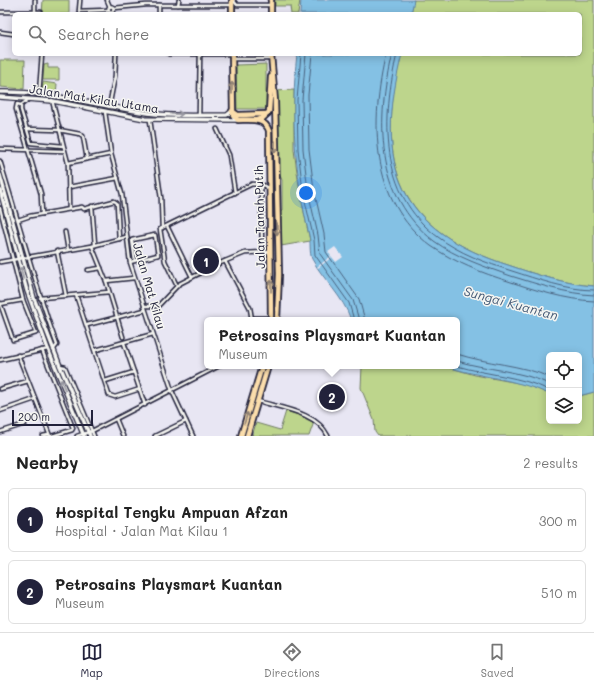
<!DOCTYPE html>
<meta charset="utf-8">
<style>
:root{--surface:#fff;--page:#f2f2f2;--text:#222;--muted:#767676;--line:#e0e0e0;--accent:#22223b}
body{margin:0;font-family:Mali,sans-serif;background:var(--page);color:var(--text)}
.controls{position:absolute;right:12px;bottom:12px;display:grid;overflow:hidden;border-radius:6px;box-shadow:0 2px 10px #0003}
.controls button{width:36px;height:36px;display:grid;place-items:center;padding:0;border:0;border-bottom:1px solid var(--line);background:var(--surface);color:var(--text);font:20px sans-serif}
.scale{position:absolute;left:12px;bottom:10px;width:81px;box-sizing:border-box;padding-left:4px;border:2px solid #22223b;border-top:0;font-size:11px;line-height:14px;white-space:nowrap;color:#22223b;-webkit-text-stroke:3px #f6f6f2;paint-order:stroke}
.you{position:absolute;left:306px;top:193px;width:14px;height:14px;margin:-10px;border:3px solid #fff;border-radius:50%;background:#1a73e8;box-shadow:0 0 0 6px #1a73e833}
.badge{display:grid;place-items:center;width:26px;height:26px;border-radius:50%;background:var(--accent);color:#fff;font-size:13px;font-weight:700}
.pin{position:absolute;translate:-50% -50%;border:2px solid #fff;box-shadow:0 1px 4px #0006}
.popup{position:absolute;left:204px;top:317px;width:256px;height:52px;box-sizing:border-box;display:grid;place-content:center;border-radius:6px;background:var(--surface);filter:drop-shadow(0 1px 3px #0005);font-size:13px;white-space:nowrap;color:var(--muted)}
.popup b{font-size:15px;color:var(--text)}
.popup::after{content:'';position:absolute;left:50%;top:100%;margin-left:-8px;border:8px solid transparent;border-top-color:var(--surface)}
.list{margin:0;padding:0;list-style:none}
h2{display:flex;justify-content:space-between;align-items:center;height:52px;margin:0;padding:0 16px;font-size:17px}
h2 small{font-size:13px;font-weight:400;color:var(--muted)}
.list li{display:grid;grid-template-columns:26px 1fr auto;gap:12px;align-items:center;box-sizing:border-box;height:64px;margin:0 8px 8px;padding:0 8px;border:1px solid var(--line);border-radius:6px}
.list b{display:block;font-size:15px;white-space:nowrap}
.list p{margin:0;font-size:13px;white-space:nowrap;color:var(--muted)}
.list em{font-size:13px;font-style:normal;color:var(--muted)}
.icon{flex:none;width:22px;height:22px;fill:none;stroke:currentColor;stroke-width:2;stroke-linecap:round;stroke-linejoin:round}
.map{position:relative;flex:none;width:594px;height:436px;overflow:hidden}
.search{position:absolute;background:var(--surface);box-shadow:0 2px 10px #0003;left:12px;right:12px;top:12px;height:44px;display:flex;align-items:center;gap:10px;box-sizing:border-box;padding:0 14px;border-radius:6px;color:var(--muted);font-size:15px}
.sheet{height:196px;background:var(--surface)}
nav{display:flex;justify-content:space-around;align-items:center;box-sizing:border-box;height:56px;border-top:1px solid var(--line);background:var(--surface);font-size:11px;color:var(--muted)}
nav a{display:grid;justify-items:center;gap:2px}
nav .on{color:var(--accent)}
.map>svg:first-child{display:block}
</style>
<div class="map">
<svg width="594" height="436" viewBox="0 0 594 436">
<rect width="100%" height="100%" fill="#e8e6f3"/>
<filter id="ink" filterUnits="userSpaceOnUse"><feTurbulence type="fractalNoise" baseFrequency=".025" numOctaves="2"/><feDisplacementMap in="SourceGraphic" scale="8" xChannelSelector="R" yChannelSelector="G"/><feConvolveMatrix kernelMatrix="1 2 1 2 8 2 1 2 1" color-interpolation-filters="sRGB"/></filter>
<g filter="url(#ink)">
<g fill="#bdd58c" stroke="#707c64">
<polygon points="43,0 69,0 69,14 42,14"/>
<polygon points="275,0 300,0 298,14 291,14 290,6 275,6"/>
<path d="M 413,0 L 594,0 L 594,286 C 566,284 537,275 511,266 C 397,230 375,166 401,54 L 580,54 L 580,14 L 411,14 Z"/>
<polygon points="0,60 25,60 24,89 0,87"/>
<polygon points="48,64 48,68 59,68 59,80 43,80 44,65"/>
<polygon points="266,64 266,109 237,109 236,65"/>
<polygon points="43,82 57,84 56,94 42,93"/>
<polygon points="294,90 294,150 300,193 310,241 281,246 280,212 282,211 282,180 277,169 275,91"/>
<polygon points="362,366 444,366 475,375 529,385 549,394 549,421 579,421 579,396 594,392 594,436 378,436 375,432 374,420 361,388"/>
<polygon points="286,411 306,417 314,422 309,436 252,436 256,423 280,430"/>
</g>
<g fill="#84c1e4" stroke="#5d81a0">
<polygon points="301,0 414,0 411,14 300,14"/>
<path d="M 297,54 L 402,54 C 374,166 397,230 511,266 C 537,275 566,284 594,286 L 594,392 L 579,396 L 579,355 L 549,355 L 549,394 C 517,379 479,377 444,366 L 457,366 L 457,320 L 351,320 C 343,296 324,281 312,259 C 309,252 311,242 309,235 C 295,174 290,116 297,54 Z"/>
</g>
<polygon fill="#e8e6f3" points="335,247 343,257 336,262 332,257 318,268 317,267 331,256 328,252"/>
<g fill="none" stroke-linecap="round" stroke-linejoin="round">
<g stroke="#49627f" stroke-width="1">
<polyline points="301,54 297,100 298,149 303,192 314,240 315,255 349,303 354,320"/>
<polyline points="306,54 302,100 303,149 308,191 318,235 320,254 353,300 359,320"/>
<polyline points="312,54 308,95 309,149 314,190 324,234 326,252 359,299 365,320"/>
<path d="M 386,54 C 370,121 370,201 431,246 C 454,262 482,273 508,281 C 535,290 566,300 594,301"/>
<path d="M 392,54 C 376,119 375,196 434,241 C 456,257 485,267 511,276 C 537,284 567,294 594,295"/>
<path d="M 397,54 C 382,118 379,194 438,237 C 459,253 486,263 512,271 C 537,279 567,290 594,290"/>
<path d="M 457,354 C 487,364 520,364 549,377"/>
<path d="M 457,361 C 487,370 520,370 549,384"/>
<path d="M 457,366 C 488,375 520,376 549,390"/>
</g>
<g stroke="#22223b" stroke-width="5.5">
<g id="street">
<polyline points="80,0 79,11 109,10"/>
<polyline points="107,0 110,7"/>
<polyline points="233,0 237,5 271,5"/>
<polyline points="159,5 159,14"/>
<polyline points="178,5 179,0"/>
<circle cx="111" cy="9" r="2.5"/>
<polyline points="114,8 146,5 232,5"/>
<polyline points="35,11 35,0"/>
<polyline points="0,12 41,12"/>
<polyline points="0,32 14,34"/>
<polyline points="169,54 232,54"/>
<polyline points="232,59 271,59"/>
<polyline points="39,94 42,54"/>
<polyline points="29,99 21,105 17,104 16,109 41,194 42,214"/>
<polyline points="52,100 68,163 69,209"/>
<polyline points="21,105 21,110 31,143 63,146"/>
<polyline points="109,107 115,76 116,54"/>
<polyline points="105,112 111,154 122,194 130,262 172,391 193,436"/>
<polyline points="199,115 200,54"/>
<polyline points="150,120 161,198 162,228"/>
<polyline points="26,129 59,130 80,134 83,136 87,159"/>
<polyline points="217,129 229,155 235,193"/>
<polyline points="0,149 64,151"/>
<path d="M 0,161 C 19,222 35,285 57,345 L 53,350"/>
<polyline points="68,163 111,154"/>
<polyline points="261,184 262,253"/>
<polyline points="69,187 118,178"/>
<polyline points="92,206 95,245"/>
<polyline points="0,208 23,300 36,333 13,340 0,303"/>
<polyline points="18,220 30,216 82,207 84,209 114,201 117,203 119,239"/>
<polyline points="167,226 192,277"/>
<polyline points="65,232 68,250"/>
<polyline points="92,246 106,281 123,337"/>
<polyline points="57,251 66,296"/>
<polyline points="225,261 250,308 252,320"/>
<polyline points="0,262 92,246 126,237"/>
<polyline points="130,262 158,255 155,235 132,240 135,261"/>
<polyline points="88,270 101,268"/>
<polyline points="106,281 134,278"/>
<polyline points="177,286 165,261 160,229 252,184 263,185 269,189"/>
<polyline points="76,295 109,395 115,397 140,389"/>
<polyline points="40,298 109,292"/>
<polyline points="0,304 23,300"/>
<polyline points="144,306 158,306 179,284 218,264 245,253 270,252"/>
<polyline points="252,318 271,318"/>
<polyline points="87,325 145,310"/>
<polyline points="124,343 145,405"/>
<polyline points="42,350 73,428 72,430 52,436"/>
<polyline points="96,350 153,334"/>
<polyline points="18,355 50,436"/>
<polyline points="0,360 48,349"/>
<polyline points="60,366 65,367 94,436"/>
<polyline points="105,381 134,372"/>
<polyline points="0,389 28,381"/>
<path d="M 258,401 C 280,408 317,412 328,436"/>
<polyline points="0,411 35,399"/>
<polyline points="116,419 123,436"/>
<polyline points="0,432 25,424"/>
<polyline points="43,436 48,435"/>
<polyline points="77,436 92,431 219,366"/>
<polyline points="155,436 186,421"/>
</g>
</g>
<g stroke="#22223b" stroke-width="6">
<g id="secondary">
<path d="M 0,92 C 50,91 98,106 148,113 C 174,117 201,115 227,115 L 232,111"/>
<polyline points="0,97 53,101 145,119 238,120"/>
<polyline points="0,175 34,298 60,366 90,436"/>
<polyline points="0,190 27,291 48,349 84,436"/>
</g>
</g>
<g stroke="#22223b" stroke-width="8">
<g id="highway">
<polyline points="232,0 232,14"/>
<polyline points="271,0 271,14"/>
<path d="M 232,54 L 233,115 L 238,120 C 249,120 265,117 269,131 L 271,320"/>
<polyline points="271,54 275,101 279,274 277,320"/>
<polyline points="232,111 238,115 267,114"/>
<polyline points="257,120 263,118 269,112 271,77"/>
<polyline points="241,436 262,366"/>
<polyline points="247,436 268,366"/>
</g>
</g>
<use href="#street" stroke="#f6f6f2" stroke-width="2.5"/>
<use href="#secondary" stroke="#f6f6f2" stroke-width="3.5"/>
<use href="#highway" stroke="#fbddab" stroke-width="4.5"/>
</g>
<defs><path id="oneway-shaft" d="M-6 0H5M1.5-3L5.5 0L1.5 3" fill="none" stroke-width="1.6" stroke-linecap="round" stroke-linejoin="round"/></defs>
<g stroke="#8e8073">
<use href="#oneway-shaft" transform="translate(232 88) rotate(-90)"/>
<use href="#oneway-shaft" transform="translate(275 147) rotate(90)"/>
<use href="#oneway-shaft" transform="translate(277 229) rotate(89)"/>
<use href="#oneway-shaft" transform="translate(271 286) rotate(-90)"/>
<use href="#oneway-shaft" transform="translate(246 418) rotate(-73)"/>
</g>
<g stroke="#9797a0">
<use href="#oneway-shaft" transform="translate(177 114) rotate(1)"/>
<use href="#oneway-shaft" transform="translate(22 273) rotate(-104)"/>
<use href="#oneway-shaft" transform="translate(63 385) rotate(-112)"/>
</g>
</g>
<g text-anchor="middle" stroke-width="3" stroke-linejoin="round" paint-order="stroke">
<g font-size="12" fill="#22223b" stroke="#f6f6f2">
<text transform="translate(94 99) rotate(9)" y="4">Jalan Mat Kilau Utama</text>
<text transform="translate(260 217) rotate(-91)" y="4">Jalan Tanah Putih</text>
<text transform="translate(149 286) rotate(74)" y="4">Jalan Mat Kilau</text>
</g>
<g font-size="13" font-style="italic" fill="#445a76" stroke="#f6f6f2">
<text transform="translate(511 303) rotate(15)" y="5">Sungai Kuantan</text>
</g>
</g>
</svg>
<div class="controls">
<button><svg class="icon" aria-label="locate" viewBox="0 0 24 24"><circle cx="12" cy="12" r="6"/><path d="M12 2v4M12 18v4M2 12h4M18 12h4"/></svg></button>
<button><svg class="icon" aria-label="layers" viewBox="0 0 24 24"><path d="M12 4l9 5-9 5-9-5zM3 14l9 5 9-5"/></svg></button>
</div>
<div class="scale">200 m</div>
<div class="you"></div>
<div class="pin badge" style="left:206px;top:261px">1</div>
<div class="pin badge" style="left:332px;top:397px">2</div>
<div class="popup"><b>Petrosains Playsmart Kuantan</b>Museum</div>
<div class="search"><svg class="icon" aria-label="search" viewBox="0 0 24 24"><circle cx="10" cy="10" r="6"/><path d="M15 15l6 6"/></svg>Search here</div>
</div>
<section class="sheet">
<h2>Nearby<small>2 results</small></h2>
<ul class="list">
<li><span class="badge">1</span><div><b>Hospital Tengku Ampuan Afzan</b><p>Hospital · Jalan Mat Kilau 1</p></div><em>300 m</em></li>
<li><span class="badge">2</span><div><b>Petrosains Playsmart Kuantan</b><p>Museum</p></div><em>510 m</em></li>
</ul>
</section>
<nav>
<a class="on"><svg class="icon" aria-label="map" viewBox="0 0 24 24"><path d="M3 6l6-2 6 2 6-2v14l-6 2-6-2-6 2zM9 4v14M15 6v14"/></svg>Map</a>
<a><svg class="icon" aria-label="directions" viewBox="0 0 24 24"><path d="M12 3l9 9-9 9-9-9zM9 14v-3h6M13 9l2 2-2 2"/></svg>Directions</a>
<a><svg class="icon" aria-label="saved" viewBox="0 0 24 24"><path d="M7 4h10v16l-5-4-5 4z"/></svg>Saved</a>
</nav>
